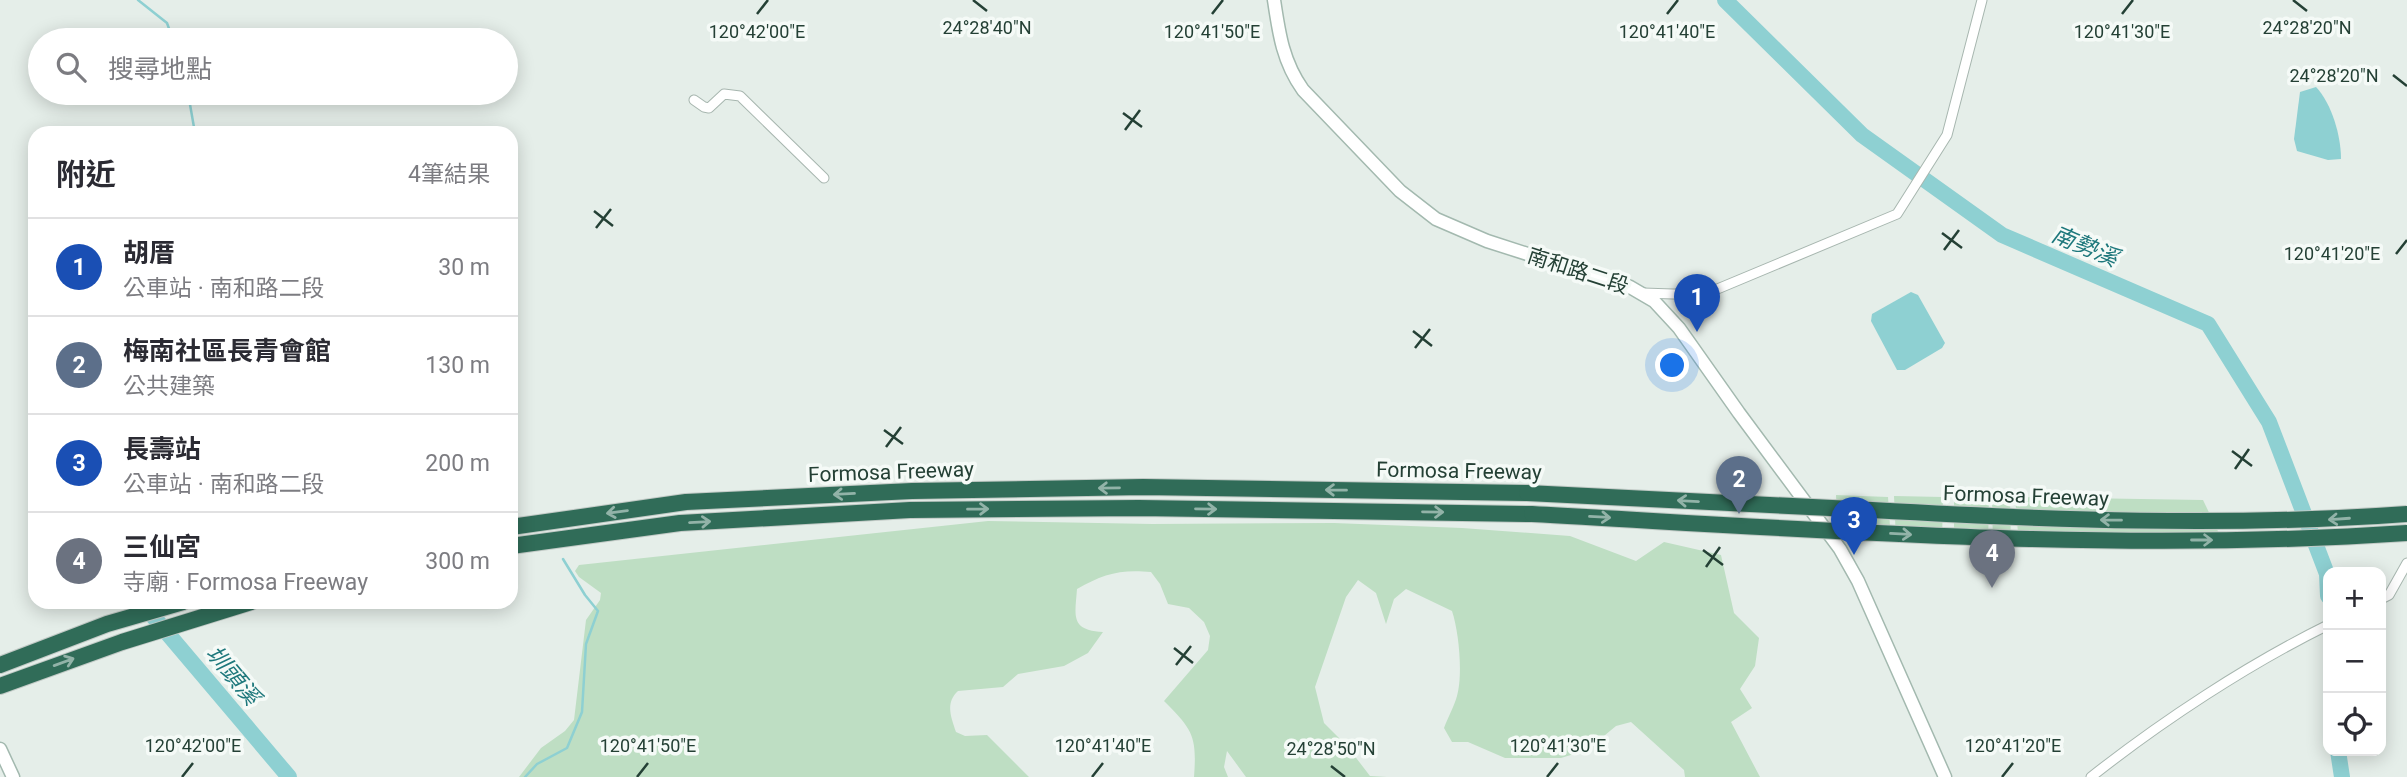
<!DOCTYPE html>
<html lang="zh-TW">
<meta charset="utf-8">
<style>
:root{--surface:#fff;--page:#f7f7f7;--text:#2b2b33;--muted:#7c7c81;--line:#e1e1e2;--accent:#844a47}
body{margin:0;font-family:Roboto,"Noto Sans TC",sans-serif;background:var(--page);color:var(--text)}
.controls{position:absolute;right:21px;bottom:21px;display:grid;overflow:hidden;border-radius:14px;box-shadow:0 4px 18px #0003}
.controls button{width:63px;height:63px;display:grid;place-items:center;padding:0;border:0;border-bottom:2px solid var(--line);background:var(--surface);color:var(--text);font:35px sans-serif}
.you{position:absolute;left:1673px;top:366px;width:24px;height:24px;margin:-18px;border:5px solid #fff;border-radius:50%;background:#1a73e8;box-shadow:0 0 0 10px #1a73e833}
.badge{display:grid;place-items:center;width:46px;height:46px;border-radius:50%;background:var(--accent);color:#fff;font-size:23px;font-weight:700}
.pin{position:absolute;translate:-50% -58px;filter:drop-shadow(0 2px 4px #0008)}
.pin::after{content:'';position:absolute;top:37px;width:24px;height:21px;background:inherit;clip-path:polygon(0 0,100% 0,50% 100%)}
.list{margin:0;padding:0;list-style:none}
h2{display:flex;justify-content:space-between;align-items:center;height:91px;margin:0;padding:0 28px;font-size:30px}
h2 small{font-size:23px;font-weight:400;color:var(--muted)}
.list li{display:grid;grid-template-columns:46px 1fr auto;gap:21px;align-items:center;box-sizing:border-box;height:98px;padding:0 28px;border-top:2px solid var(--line)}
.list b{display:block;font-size:26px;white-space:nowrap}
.list p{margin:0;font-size:23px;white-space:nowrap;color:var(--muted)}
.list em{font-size:23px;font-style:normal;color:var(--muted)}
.icon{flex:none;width:38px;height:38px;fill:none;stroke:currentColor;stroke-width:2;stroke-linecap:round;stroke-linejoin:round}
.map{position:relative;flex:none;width:2407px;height:777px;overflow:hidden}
.search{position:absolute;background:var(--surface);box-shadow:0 4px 18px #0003;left:28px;top:28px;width:490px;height:77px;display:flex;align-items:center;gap:18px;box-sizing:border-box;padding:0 24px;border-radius:38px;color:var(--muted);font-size:26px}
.panel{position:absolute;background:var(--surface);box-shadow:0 4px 18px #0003;left:28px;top:126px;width:490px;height:483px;border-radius:21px}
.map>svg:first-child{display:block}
</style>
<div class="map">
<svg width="2407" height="777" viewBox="0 0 2407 777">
<rect width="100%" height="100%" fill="#e5eee9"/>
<g fill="#bedec3">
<polygon points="1836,495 1888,497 1891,541 1838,540"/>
<polygon points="1894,496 1943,497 1942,541 1896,540"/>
<polygon points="1954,497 1989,498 1988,545 1954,544"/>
<polygon points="2015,497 2203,500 2226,548 2019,545"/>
<polygon points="1992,498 2010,498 2011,545 1993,545"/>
<path d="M 988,521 L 1152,524 L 1334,523 L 1462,528 L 1570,536 L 1636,561 L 1664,542 L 1721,555 L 1734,613 L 1759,638 L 1755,666 L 1740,689 L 1752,708 L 1731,722 L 1760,777 L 1685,777 L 1684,770 L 1631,722 L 1616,726 L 1587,750 L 1561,758 L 1505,758 L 1468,742 L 1452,742 L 1444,728 C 1448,717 1454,707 1457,696 C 1463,675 1459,632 1452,611 L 1406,589 L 1394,599 L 1386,624 L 1376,593 L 1358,580 L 1346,597 L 1315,687 L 1324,723 L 1347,746 L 1370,776 L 1387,777 L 1246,777 L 1227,751 L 1224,767 L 1228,777 L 1194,777 C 1197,736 1193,730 1164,701 L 1208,650 L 1210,636 L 1204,622 L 1189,608 L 1168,604 L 1160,584 L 1151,572 C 1120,569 1103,574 1077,589 C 1075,616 1070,630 1103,632 L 1088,653 L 1064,666 L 1018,674 L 1003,687 L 958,691 C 945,703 951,717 956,732 L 965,736 L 987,735 L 1029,777 L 519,777 L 541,748 L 565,731 L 574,720 L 586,620 L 600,600 L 601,593 L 579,577 L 575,571 L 579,565 Z"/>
</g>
<g fill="#8ed0d2">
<path d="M 2316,87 C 2332,104 2341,136 2341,159 L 2328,160 L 2297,151 L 2294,139 L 2300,92 Z"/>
<polygon points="1911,292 1918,295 1945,343 1942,348 1905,370 1897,370 1871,321 1872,314"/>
</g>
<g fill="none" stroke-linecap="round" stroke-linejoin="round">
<g stroke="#8ed0d2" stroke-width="2.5">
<polyline points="138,0 167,23 173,40"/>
<polyline points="188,93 195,133"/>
<polyline points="525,777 537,764 567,748 582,712 586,644 598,611 585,595 563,559"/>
</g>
<g stroke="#8ed0d2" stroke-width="16">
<polyline points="1725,0 1862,135 2002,235 2208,324 2269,422 2327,574 2328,596"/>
<polyline points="141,602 289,777"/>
<polyline points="2338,751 2342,777"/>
</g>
<g stroke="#a7b6af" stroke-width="11">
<g id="street">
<polyline points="694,100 704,107 709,108 724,94 740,96 824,178"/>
<polyline points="1643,293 1703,295 1897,214 1947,135 1982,0"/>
<polyline points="2381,599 2389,595 2407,563"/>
<path d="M 2091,777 C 2162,721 2247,665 2328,625"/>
</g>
</g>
<g stroke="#a3b9af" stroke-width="15">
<g id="secondary">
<path d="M 1274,0 C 1279,34 1283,62 1303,90 L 1400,191 L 1436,219 L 1487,241 L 1630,287 L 1654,301 L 1679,328 L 1739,413 L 1840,549 L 1858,581 L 1945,777"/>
<polyline points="0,749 13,777"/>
</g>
</g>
<g stroke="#c2cac6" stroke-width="18">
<g id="highway">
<polyline points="511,527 686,502 912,491 1143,487 1527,493"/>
<polyline points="511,546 680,523 910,510 1139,508 1532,514"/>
<polyline points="0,665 107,624 183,602"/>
<polyline points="0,686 122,642 251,602"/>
</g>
</g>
<use href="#street" stroke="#fff" stroke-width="9"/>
<use href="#secondary" stroke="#fff" stroke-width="12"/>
<use href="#highway" stroke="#306c58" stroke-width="16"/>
<g stroke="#c2cac6" stroke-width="18" stroke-linecap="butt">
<g id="highway-bridge">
<path d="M 1527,493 C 1642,498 1757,504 1872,510 C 2050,520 2229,527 2407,514"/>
<path d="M 1532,514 C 1823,530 2116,553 2407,533"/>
</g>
</g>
<use href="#highway-bridge" stroke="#306c58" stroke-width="16"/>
</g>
<defs><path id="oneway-shaft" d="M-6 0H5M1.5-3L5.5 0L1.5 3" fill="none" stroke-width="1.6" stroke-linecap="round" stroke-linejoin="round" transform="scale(1.75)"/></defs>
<g stroke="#92b3a8">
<use href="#oneway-shaft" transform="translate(1109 488) rotate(179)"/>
<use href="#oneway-shaft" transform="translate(1336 490) rotate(-179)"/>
<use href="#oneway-shaft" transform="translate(844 494) rotate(177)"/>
<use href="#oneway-shaft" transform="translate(1688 501) rotate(-177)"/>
<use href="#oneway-shaft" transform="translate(978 509) rotate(-1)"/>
<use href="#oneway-shaft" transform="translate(1206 509) rotate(1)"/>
<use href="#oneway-shaft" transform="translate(617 512) rotate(172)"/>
<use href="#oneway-shaft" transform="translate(1433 512) rotate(1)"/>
<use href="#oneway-shaft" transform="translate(1600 517) rotate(3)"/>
<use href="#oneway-shaft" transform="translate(2339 519) rotate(176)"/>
<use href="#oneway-shaft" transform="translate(2111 520) rotate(-179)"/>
<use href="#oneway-shaft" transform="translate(700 522) rotate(-3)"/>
<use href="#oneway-shaft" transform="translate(1901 534) rotate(3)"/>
<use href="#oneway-shaft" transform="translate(2202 540)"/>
<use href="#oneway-shaft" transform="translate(64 662) rotate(-20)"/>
</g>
<path fill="none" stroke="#244035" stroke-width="2.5" d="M 973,0 L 987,11M 2293,0 L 2307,11M 757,14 L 768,0M 1212,14 L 1223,0M 1667,14 L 1678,0M 2122,14 L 2133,0M 2393,75 L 2407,86M 1123,113 L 1142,127M 1125,130 L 1140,110M 594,211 L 613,226M 596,228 L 611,209M 1942,233 L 1962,248M 1944,250 L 1959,230M 2396,254 L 2407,240M 1413,331 L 1432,346M 1415,348 L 1430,329M 884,430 L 903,444M 886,447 L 901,427M 2232,451 L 2252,466M 2235,469 L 2249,449M 1703,550 L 1723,565M 1706,567 L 1720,547M 1174,648 L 1193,663M 1176,665 L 1191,646M 1331,766 L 1345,777M 182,777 L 193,763M 637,777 L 648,763M 1092,777 L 1103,763M 1547,777 L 1558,763M 2002,777 L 2013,763"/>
<g text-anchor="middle" stroke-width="7" stroke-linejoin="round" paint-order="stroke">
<g font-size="21" fill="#244035" stroke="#f5faf7">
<text transform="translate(1578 271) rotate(18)" y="7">南和路二段</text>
<text transform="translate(1459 471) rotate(1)" y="7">Formosa Freeway</text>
<text transform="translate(891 472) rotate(-2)" y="7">Formosa Freeway</text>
<text transform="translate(2026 496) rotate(2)" y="7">Formosa Freeway</text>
</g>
<g font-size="23" font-style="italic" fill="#1e787c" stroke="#f5faf7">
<text transform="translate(2085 246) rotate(23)" y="8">南勢溪</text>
<text transform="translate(233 675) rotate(50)" y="8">圳頭溪</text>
</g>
</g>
<g font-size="18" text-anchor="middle" fill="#244035" stroke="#f5faf7" stroke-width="7" stroke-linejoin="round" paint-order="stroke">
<text x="2307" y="34">24°28'20"N</text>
<text x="987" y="34">24°28'40"N</text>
<text x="757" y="38">120°42'00"E</text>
<text x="1212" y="38">120°41'50"E</text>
<text x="1667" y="38">120°41'40"E</text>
<text x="2122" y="38">120°41'30"E</text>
<text x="2334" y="82">24°28'20"N</text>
<text x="2332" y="260">120°41'20"E</text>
<text x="193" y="752">120°42'00"E</text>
<text x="648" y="752">120°41'50"E</text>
<text x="1103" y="752">120°41'40"E</text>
<text x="1558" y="752">120°41'30"E</text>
<text x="2013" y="752">120°41'20"E</text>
<text x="1331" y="755">24°28'50"N</text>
</g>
</svg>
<div class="controls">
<button>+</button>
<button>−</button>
<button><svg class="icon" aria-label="locate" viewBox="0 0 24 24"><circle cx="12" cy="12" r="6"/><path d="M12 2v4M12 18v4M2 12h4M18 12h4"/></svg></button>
</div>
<div class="you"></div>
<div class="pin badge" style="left:1697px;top:332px;background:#1a4fb4">1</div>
<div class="pin badge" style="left:1739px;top:514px;background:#5c6f8a">2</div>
<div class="pin badge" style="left:1854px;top:555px;background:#1a4fb4">3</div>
<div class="pin badge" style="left:1992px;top:588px;background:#6b7280">4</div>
<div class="search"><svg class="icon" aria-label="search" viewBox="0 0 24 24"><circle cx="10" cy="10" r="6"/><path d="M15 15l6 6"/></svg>搜尋地點</div>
<section class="panel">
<h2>附近<small>4筆結果</small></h2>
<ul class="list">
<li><span class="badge" style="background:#1a4fb4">1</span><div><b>胡厝</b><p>公車站 · 南和路二段</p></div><em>30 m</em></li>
<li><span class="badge" style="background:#5c6f8a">2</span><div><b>梅南社區長青會館</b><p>公共建築</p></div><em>130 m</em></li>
<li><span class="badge" style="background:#1a4fb4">3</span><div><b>長壽站</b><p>公車站 · 南和路二段</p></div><em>200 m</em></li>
<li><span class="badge" style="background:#6b7280">4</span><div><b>三仙宮</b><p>寺廟 · Formosa Freeway</p></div><em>300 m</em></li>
</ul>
</section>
</div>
